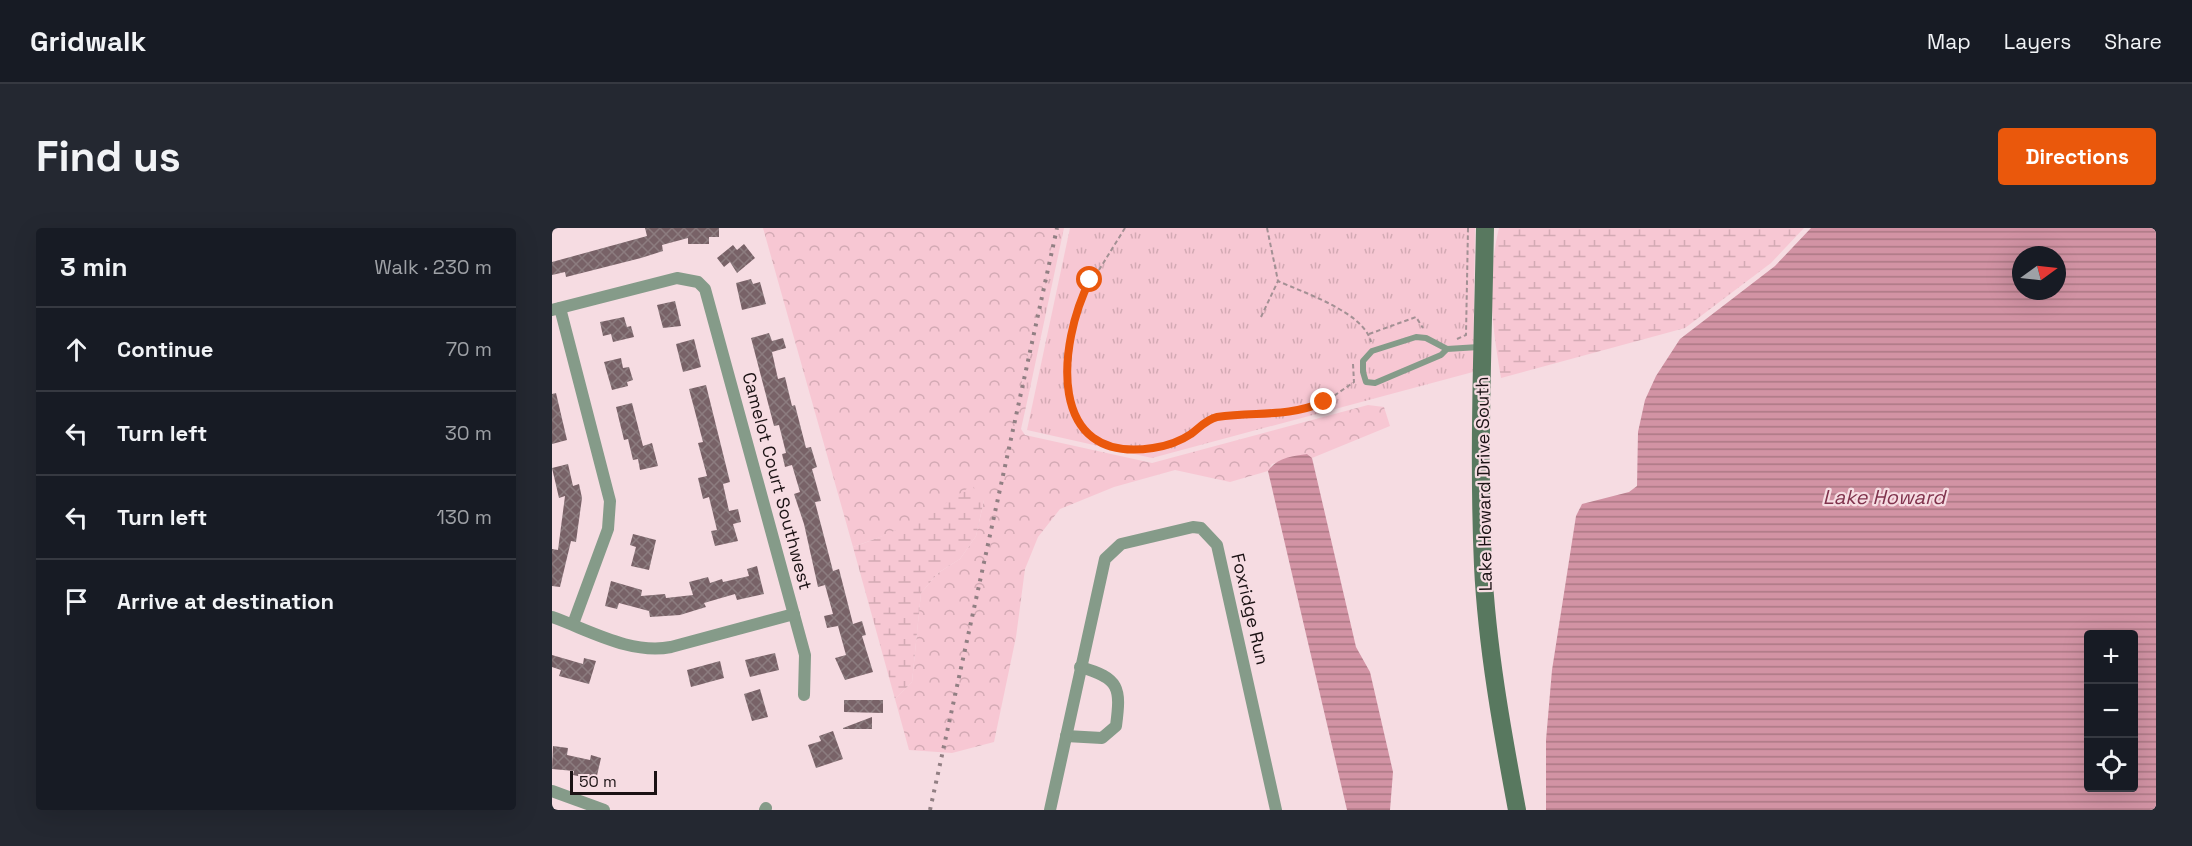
<!DOCTYPE html>
<meta charset="utf-8">
<style>
:root{--surface:#171b24;--page:#242831;--text:#f1f3f6;--muted:#9ea1a6;--line:#363941;--accent:#ea580c}
body{margin:0;font-family:"Space Grotesk",sans-serif;background:var(--page);color:var(--text)}
.controls{position:absolute;right:18px;bottom:18px;display:grid;overflow:hidden;border-radius:6px;box-shadow:0 6px 24px #0002}
.controls button{width:54px;height:54px;display:grid;place-items:center;padding:0;border:0;border-bottom:2px solid var(--line);background:var(--surface);color:var(--text);font:30px sans-serif}
.compass{position:absolute;left:1460px;top:18px;width:54px;height:54px;border-radius:50%;background:var(--surface);box-shadow:0 6px 24px #0002;rotate:75deg}
.scale{position:absolute;left:18px;bottom:15px;width:87px;box-sizing:border-box;padding-left:6px;border:3px solid #1b1214;border-top:0;font-size:16px;line-height:21px;white-space:nowrap;color:#1b1214;-webkit-text-stroke:4px #f6dce2;paint-order:stroke}
.stop{position:absolute;width:18px;height:18px;margin:-14px;border:4px solid #ea580c;border-radius:50%;background:#fff}
.stop.end{background:#ea580c;border-color:#fff;box-shadow:0 2px 6px #0008}
.list{margin:0;padding:0;list-style:none}
h2{display:flex;justify-content:space-between;align-items:center;height:78px;margin:0;padding:0 24px;font-size:26px}
h2 small{font-size:20px;font-weight:400;color:var(--muted)}
.list li{display:grid;grid-template-columns:39px 1fr auto;gap:18px;align-items:center;box-sizing:border-box;height:84px;padding:0 24px;border-top:2px solid var(--line)}
.list b{display:block;font-size:22px;white-space:nowrap}
.list em{font-size:20px;font-style:normal;color:var(--muted)}
.icon{flex:none;width:33px;height:33px;fill:none;stroke:currentColor;stroke-width:2;stroke-linecap:round;stroke-linejoin:round}
.map{position:relative;flex:none;width:1604px;height:582px;overflow:hidden;border-radius:6px}
header{display:flex;align-items:center;gap:36px;box-sizing:border-box;height:84px;padding:0 30px;background:var(--surface);border-bottom:2px solid var(--line)}
header strong{font-size:28px}
nav{display:flex;gap:33px;margin-inline-start:auto;font-size:21px}
.intro{display:flex;align-items:center;justify-content:space-between;box-sizing:border-box;height:144px;padding:0 36px}
h1{margin:0;font-size:42px}
.button{padding:15px 27px;border-radius:6px;background:var(--accent);color:#fff;font-size:21px;font-weight:700}
main{display:flex;gap:36px;padding:0 36px}
aside{flex:1;background:var(--surface);border-radius:6px;box-shadow:0 6px 24px #0002}
.map>svg:first-child{display:block}
</style>
<header>
<strong>Gridwalk</strong>
<nav><a>Map</a><a>Layers</a><a>Share</a></nav>
</header>
<div class="intro"><h1>Find us</h1><a class="button">Directions</a></div>
<main>
<aside>
<h2>3 min<small>Walk · 230 m</small></h2>
<ul class="list">
<li><svg class="icon" aria-label="ahead" viewBox="0 0 24 24"><path d="M12 20V5M6 11l6-6 6 6"/></svg><div><b>Continue</b></div><em>70 m</em></li>
<li><svg class="icon" aria-label="left" viewBox="0 0 24 24"><path d="M17 20v-9H6M10 6l-5 5 5 5"/></svg><div><b>Turn left</b></div><em>30 m</em></li>
<li><svg class="icon" aria-label="left" viewBox="0 0 24 24"><path d="M17 20v-9H6M10 6l-5 5 5 5"/></svg><div><b>Turn left</b></div><em>130 m</em></li>
<li><svg class="icon" aria-label="arrive" viewBox="0 0 24 24"><path d="M6 21V4h12l-3 4 3 4H6"/></svg><div><b>Arrive at destination</b></div></li>
</ul>
</aside>
<div class="map">
<svg width="1604" height="582" viewBox="0 0 1604 582">
<defs>
<pattern id="forest-crowns" width="20" height="18" patternUnits="userSpaceOnUse" patternTransform="scale(1.5)"><rect width="20" height="18" fill="#f7c7d3"/><path d="M2 6a3 3 0 1 1 6 0M12 15a3 3 0 1 1 6 0" fill="none" stroke="#d3aab4"/></pattern>
<pattern id="wetland-marsh" width="20" height="14" patternUnits="userSpaceOnUse" patternTransform="scale(1.5)"><rect width="20" height="14" fill="#f7c7d3"/><path d="M1 5h8M5 5V1M11 12h8M15 12V8" fill="none" stroke="#d3aab4"/></pattern>
<pattern id="park-tufts" width="24" height="20" patternUnits="userSpaceOnUse" patternTransform="scale(1.5)"><rect width="24" height="20" fill="#f7c7d3"/><path d="M3 7l-1-3M5 7V3M7 7l1-3M15 17l-1-3M17 17v-4M19 17l1-3" fill="none" stroke="#d3aab4"/></pattern>
<pattern id="water-rules" width="6" height="5" patternUnits="userSpaceOnUse" patternTransform="scale(1.5)"><rect width="6" height="5" fill="#d293a4"/><path d="M0 2.5h6" fill="none" stroke="#aa7784"/></pattern>
<pattern id="building-cross-hatch" width="8" height="8" patternUnits="userSpaceOnUse" patternTransform="scale(1.5)"><rect width="8" height="8" fill="#786267"/><path d="M0 0l8 8M0 8l8-8" fill="none" stroke="#8c7c7f"/></pattern>
</defs>
<rect width="100%" height="100%" fill="#f6dce2"/>
<polygon fill="url(#forest-crowns)" points="211,0 505,0 469,159 477,165 469,201 473,207 600,235 816,177 832,179 838,198 760,230 755,226 720,236 716,243 678,254 623,242 562,259 508,281 486,309 473,341 464,409 442,514 400,525 357,522 343,471 360,454 369,365 386,345 408,331 424,308 432,272 387,282 358,298 301,319"/>
<g fill="url(#wetland-marsh)">
<path d="M 947,0 L 1252,0 L 1219,35 L 1133,100 L 949,150 C 940,96 934,54 947,0 Z"/>
<path d="M 420,257 L 432,272 L 424,308 L 408,331 L 386,345 L 369,365 L 360,454 L 343,471 L 301,319 C 347,303 381,286 420,257 Z"/>
</g>
<g fill="url(#park-tufts)">
<polygon points="505,0 512,0 477,165 469,160"/>
<polygon points="518,0 923,0 921,144 600,230 475,202"/>
</g>
<g fill="url(#water-rules)" fill-rule="evenodd">
<path d="M 1259,0 L 1604,0 L 1604,582 L 994,582 L 994,512 L 1000,442 L 1024,288 L 1030,276 L 1077,264 L 1085,258 L 1086,204 L 1093,172 L 1104,148 L 1128,111 L 1223,38 ZM 1469,27 L 1505,27 L 1505,63 L 1469,63 ZM 1536,406 L 1582,406 L 1582,560 L 1536,560 Z"/>
<path d="M 755,226 L 760,230 L 804,419 L 818,444 L 841,544 L 838,582 L 795,582 L 716,243 C 724,230 741,228 755,226 Z"/>
</g>
<g fill="url(#building-cross-hatch)">
<polygon points="93,0 167,0 167,9 157,9 157,16 136,16 136,10 110,17 111,23 89,30 14,49 13,44 0,47 0,34 95,8"/>
<polygon points="192,16 203,30 185,45 178,34 172,39 165,30 181,17 185,22"/>
<polygon points="199,51 201,56 208,54 214,76 190,82 184,55"/>
<polygon points="123,73 129,98 111,100 105,77"/>
<polygon points="72,89 75,99 79,98 82,109 61,114 59,106 51,108 48,94"/>
<polygon points="217,105 220,113 231,110 234,120 220,124 226,151 233,149 240,178 243,177 254,220 259,219 265,239 260,241 269,273 263,274 281,343 287,341 301,396 310,393 314,407 310,408 321,444 293,452 283,430 294,427 286,398 275,400 272,388 281,386 273,357 266,359 252,296 242,266 248,264 240,237 233,239 230,226 234,225 227,197 222,198 199,110"/>
<polygon points="142,111 149,139 131,144 124,116"/>
<polygon points="69,130 71,140 77,139 81,152 75,154 76,158 60,162 52,134"/>
<polygon points="154,157 178,254 171,256 177,283 186,281 189,294 181,296 186,313 163,318 159,303 165,302 157,269 151,271 146,250 155,248 146,215 151,214 137,161"/>
<polygon points="4,165 15,212 0,216 0,166"/>
<polygon points="80,175 91,218 100,215 106,238 88,242 86,231 81,232 76,211 72,212 64,179"/>
<polygon points="16,236 21,258 27,256 30,270 24,314 19,313 8,359 0,358 0,321 6,322 13,268 7,270 0,240"/>
<polygon points="81,306 104,312 97,342 79,338 84,319 78,317"/>
<polygon points="205,338 212,366 185,372 183,366 152,375 154,379 128,387 98,389 97,383 67,375 65,381 53,378 59,353 90,362 89,368 113,366 114,370 141,367 137,354 156,349 158,355 170,351 171,354 197,348 195,341"/>
<polygon points="223,425 227,442 198,449 193,432"/>
<polygon points="0,427 31,436 32,430 44,433 37,456 7,448 9,442 0,439"/>
<polygon points="168,433 172,450 139,459 135,442"/>
<polygon points="208,461 216,489 200,493 192,466"/>
<polygon points="292,472 331,472 331,485 292,484"/>
<polygon points="320,489 320,501 291,501 291,500"/>
<polygon points="281,503 291,531 264,540 256,517 269,513 267,508"/>
<polygon points="1,518 16,520 15,527 38,532 39,527 49,530 44,552 21,547 22,543 0,541"/>
</g>
<g fill="none" stroke-linecap="round" stroke-linejoin="round">
<g stroke="#a39094" stroke-width="2" stroke-dasharray="4.5 3" stroke-linecap="butt">
<polyline points="573,0 529,71 520,109 516,171 527,197 538,208 551,216 568,220 598,221 612,218 625,214 662,190 740,185 773,174 802,154 801,136"/>
<path d="M 715,0 L 726,53 C 752,65 812,84 819,114"/>
<polyline points="709,89 726,53"/>
<polyline points="817,106 864,89 871,100"/>
<polyline points="905,111 914,107 916,0"/>
</g>
<polyline stroke="#859b89" stroke-width="6" points="895,121 889,127 823,155 814,154 811,144 811,133 820,123 864,109 874,110 895,121 927,119"/>
<g stroke="#859b89" stroke-width="12">
<polyline points="8,80 58,273 56,301 21,396"/>
<polyline points="0,82 125,50 146,54 153,61 253,427 252,467"/>
<path d="M 0,389 C 37,402 79,427 119,419 L 242,386"/>
<path d="M 514,508 L 550,510 L 564,498 C 569,460 568,450 528,439"/>
<polyline points="0,563 52,582"/>
<polyline points="213,582 214,580"/>
<polyline points="498,582 553,331 569,316 641,299 649,300 665,317 724,582"/>
</g>
<path stroke="#58785f" stroke-width="18" d="M 933,0 C 931,112 926,225 931,338 C 935,419 950,502 965,582"/>
<polyline stroke="#917f83" stroke-width="4" stroke-dasharray="3 6" stroke-linecap="butt" points="378,582 505,0"/>
</g>
<g fill="none" stroke-linecap="round" stroke-linejoin="round">
<path stroke="#ea580c" stroke-width="8" d="M 538,52 C 506,115 493,237 601,220 C 615,218 627,214 639,206 C 647,200 655,191 665,189 C 705,183 733,190 772,174"/>
</g>
<g text-anchor="middle" stroke-width="4.5" stroke-linejoin="round" paint-order="stroke">
<g font-size="18" fill="#1b1214" stroke="#f6dce2">
<text transform="translate(225 253) rotate(75)" y="6">Camelot Court Southwest</text>
<text transform="translate(932 256) rotate(-91)" y="6">Lake Howard Drive South</text>
<text transform="translate(698 381) rotate(77)" y="6">Foxridge Run</text>
</g>
<g font-size="20" font-style="italic" fill="#80334d" stroke="#f6dce2">
<text x="1332" y="276">Lake Howard</text>
</g>
</g>
</svg>
<div class="controls">
<button>+</button>
<button>−</button>
<button><svg class="icon" aria-label="locate" viewBox="0 0 24 24"><circle cx="12" cy="12" r="6"/><path d="M12 2v4M12 18v4M2 12h4M18 12h4"/></svg></button>
</div>
<svg class="compass" viewBox="-18 -18 36 36"><path d="M0-13l5 13h-10z" fill="#e53935"/><path d="M0 13l5-13h-10z" fill="#9ea1a6"/></svg>
<div class="scale">50 m</div>
<div class="stop" style="left:538px;top:52px"></div>
<div class="stop end" style="left:772px;top:174px"></div>
</div>
</main>
